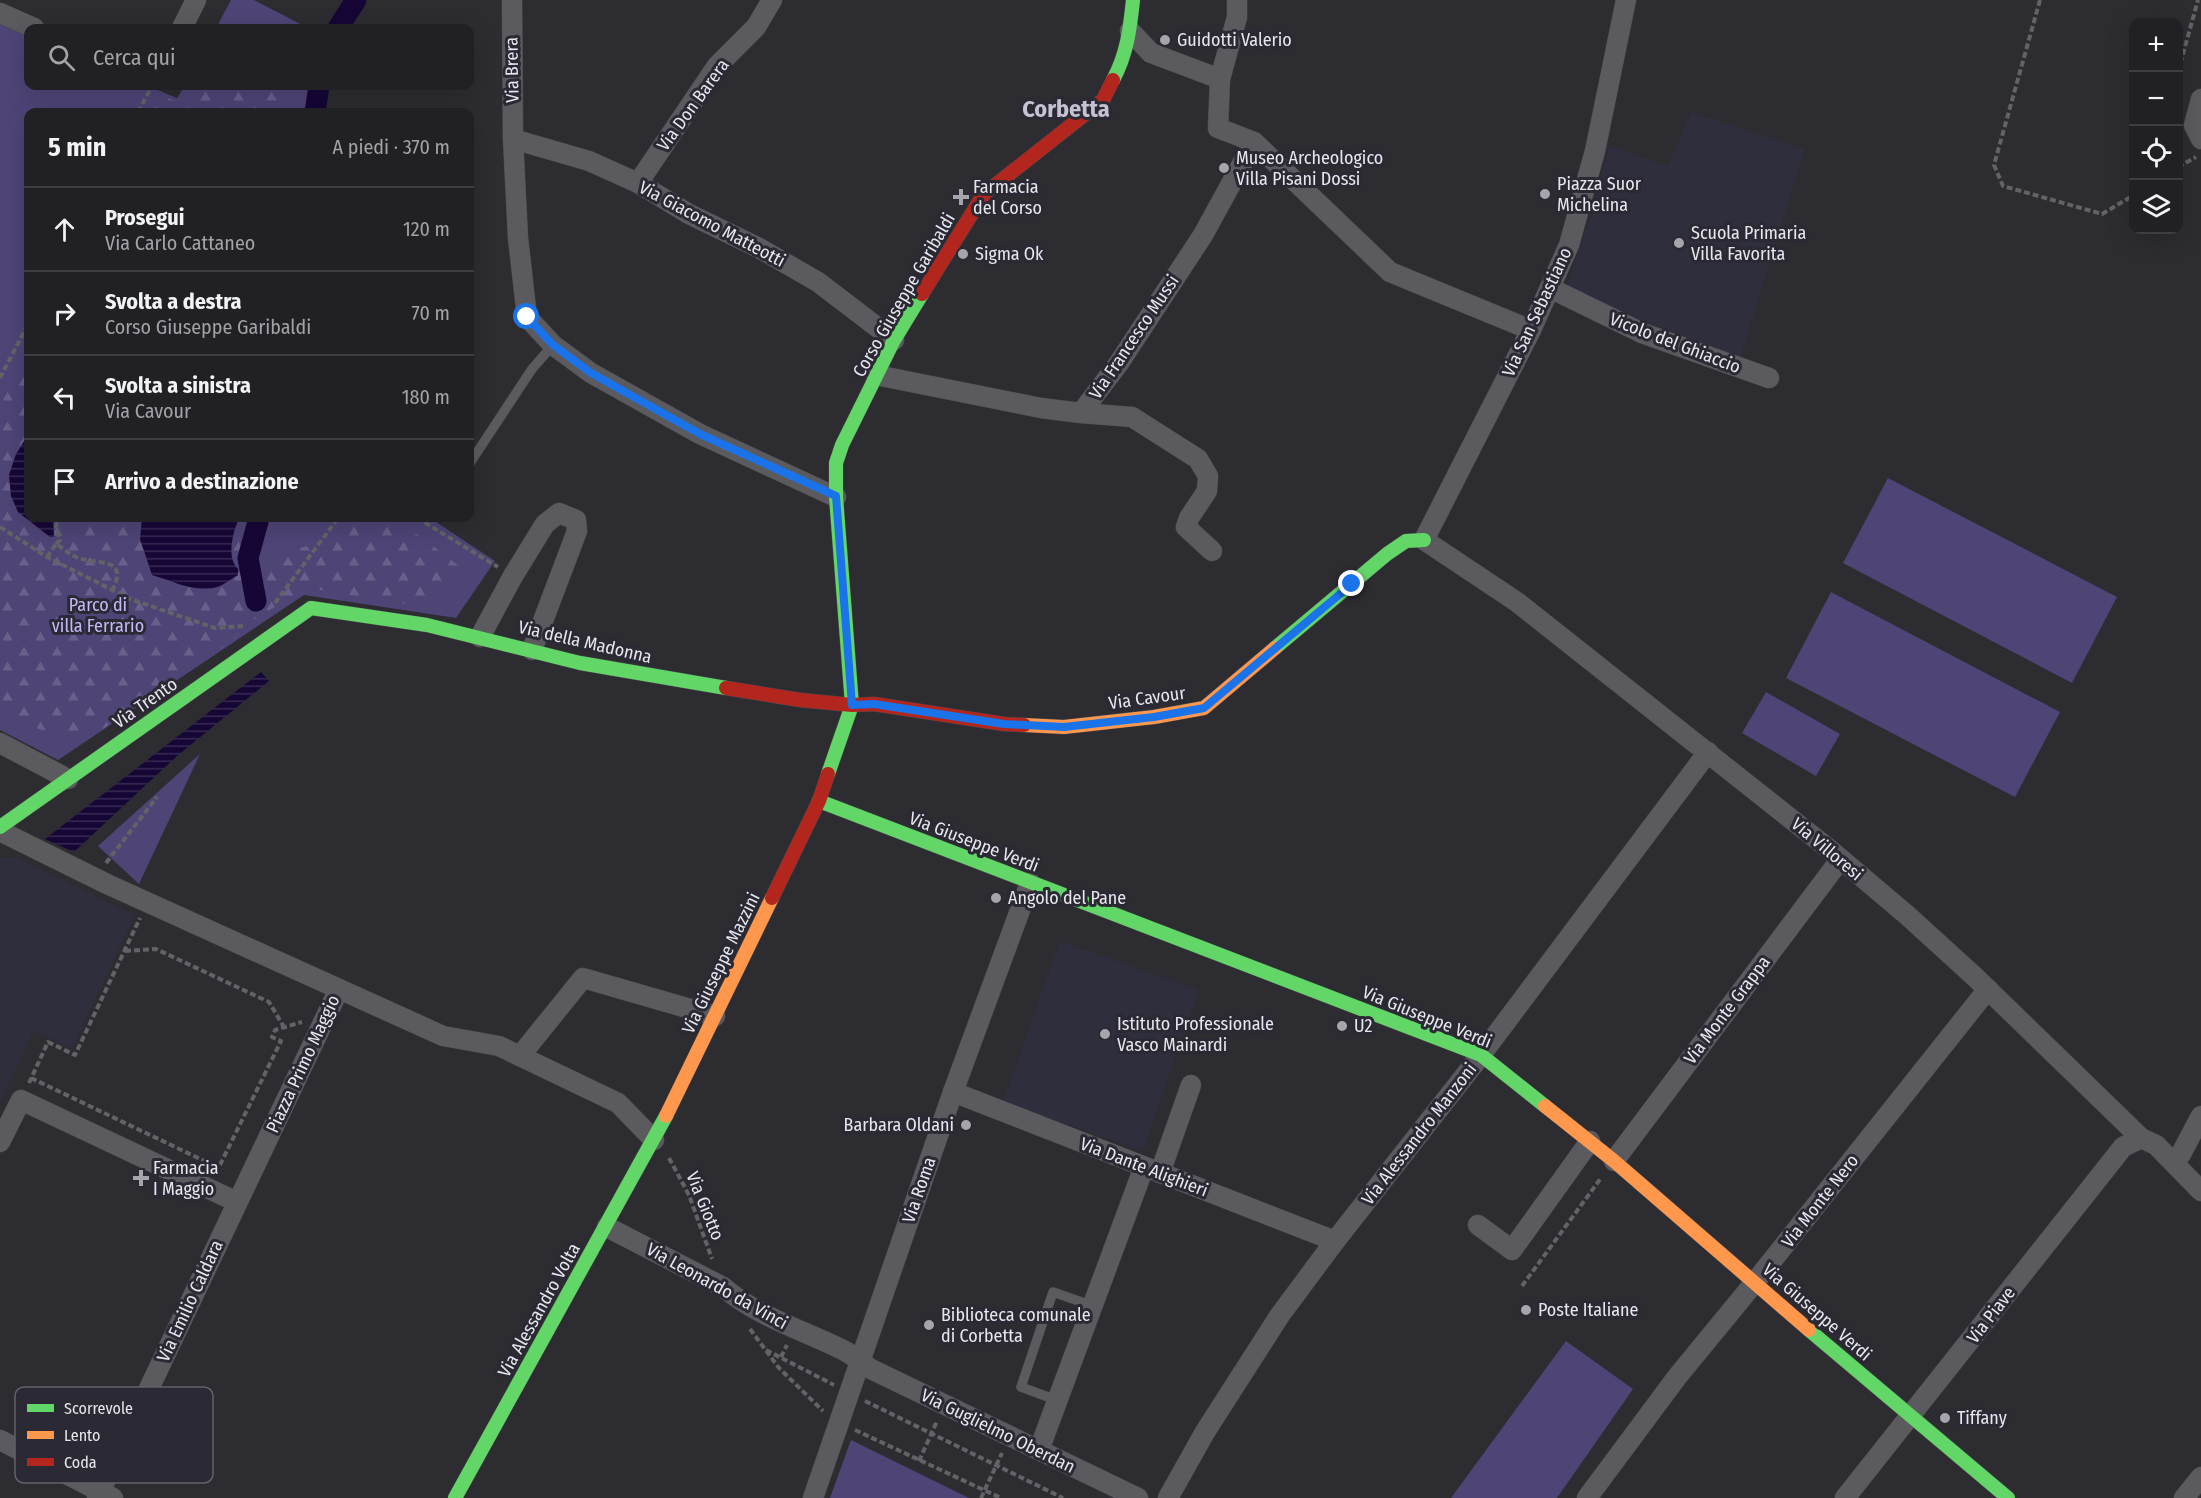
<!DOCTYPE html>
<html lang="it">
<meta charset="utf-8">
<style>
:root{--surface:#212125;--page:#29292d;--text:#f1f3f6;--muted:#a2a3a7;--line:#3e3e42}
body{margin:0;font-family:"Fira Sans Condensed",sans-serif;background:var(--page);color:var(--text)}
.controls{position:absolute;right:18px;top:18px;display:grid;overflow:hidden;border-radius:12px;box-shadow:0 6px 24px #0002}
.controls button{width:54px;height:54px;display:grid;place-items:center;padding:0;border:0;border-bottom:2px solid var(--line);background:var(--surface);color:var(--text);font:30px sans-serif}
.stop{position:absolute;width:18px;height:18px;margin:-14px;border:4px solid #1a73e8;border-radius:50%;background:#fff}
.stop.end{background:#1a73e8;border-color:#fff;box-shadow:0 2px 6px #0008}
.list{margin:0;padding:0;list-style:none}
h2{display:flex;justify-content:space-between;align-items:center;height:78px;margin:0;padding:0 24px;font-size:26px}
h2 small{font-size:20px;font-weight:400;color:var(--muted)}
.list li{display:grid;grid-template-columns:39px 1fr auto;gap:18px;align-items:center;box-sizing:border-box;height:84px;padding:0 24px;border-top:2px solid var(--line)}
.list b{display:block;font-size:22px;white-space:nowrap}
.list p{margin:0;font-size:20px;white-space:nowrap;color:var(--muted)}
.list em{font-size:20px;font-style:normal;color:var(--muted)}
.icon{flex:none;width:33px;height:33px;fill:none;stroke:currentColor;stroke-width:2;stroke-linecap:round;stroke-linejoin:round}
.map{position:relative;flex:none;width:2201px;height:1498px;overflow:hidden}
.search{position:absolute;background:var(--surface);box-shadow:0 6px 24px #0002;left:24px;top:24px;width:450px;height:66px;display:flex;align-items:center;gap:15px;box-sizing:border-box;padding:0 21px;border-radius:12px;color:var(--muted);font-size:22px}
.panel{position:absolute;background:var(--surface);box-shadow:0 6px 24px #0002;left:24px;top:108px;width:450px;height:414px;border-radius:12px}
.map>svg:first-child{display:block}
</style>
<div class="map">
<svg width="2201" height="1498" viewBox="0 0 2201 1498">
<defs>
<pattern id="forest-firs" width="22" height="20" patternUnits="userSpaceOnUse" patternTransform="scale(1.5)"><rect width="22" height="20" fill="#4e4476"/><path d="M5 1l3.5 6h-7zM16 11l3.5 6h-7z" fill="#685f8a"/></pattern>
<pattern id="water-rules" width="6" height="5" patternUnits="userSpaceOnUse" patternTransform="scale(1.5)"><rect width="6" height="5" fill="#160636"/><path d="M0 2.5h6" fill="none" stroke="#382a53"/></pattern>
</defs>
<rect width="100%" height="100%" fill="#2c2c31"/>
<g fill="#2f2e3d">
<polygon points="1691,112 1805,149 1740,359 1621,317 1567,285 1596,201 1609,146 1668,166"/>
<polygon points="16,857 135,915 72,1049 34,1030 0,1103 0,858"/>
<polygon points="1060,941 1199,990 1143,1151 1003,1102"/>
</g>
<g fill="#4e4476">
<polygon points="231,0 254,0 308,28 216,28"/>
<polygon points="0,20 28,32 28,86 148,86 177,98 185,86 323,86 318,112 28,112 28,518 430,518 495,561 456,618 304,595 58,760 0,730"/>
<polygon points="1888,478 2117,597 2072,683 1843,563"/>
<polygon points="1831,592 2060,712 2015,797 1786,678"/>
<polygon points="1766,692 1840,734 1816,776 1742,733"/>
<polygon points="200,754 139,884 98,846"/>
<polygon points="1566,1341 1633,1389 1557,1498 1451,1498"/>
<polygon points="851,1440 969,1498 830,1498"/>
</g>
<g fill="url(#forest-firs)">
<polygon points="190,86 282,86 286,112 148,112 156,94 181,103"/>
<path d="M 28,357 L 28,435 L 16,454 L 18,512 L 50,537 L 54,536 L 53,518 L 142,518 L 153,575 C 173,581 201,596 222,585 C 227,582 232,578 238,575 C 233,552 229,541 239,518 L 272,518 L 261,560 L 336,537 L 327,518 L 393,518 L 424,539 L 468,573 L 428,595 L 403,604 L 308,588 L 242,626 L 234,640 L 82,743 L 30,726 L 0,711 L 0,405 Z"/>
</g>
<g fill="url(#water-rules)">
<polygon points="28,435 28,478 25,492 28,498 28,518 53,518 54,537 50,537 18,512 11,496 9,475 16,454"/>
<path d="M 142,518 L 239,518 C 233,532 226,557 238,569 L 238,575 C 232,578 228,582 222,585 C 201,596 173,581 152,575 L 140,539 Z"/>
<polygon points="261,672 269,681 177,756 74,852 45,839"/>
</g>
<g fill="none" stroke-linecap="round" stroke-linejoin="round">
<g stroke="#160636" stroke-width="21">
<polyline points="338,28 356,0"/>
<polyline points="315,112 319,86"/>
<polyline points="256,601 248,558 259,518"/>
</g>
<g stroke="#47474b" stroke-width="10">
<g id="lane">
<polyline points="470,463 532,369 553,345"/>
<polyline points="1059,1401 1021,1387 1053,1292 1093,1306"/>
</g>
</g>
<g stroke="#47474b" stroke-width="21">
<g id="street">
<polyline points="512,0 513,139 518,238 527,317 553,345 591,373 700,434 836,497"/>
<polyline points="1626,0 1595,151 1569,245 1531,330 1424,540 1517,602 1829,849 1908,916 1975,977 2141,1138 2156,1145 2201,1191"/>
<polyline points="0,13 34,28"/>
<polyline points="182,28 196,0"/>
<polyline points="1130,31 1151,53 1220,79 1218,128 1254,142 1390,272 1531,330"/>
<polyline points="1220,79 1237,17 1237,0"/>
<polyline points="2201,99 2194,125 2201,139"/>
<polyline points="513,139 589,161 638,183 689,214 759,248 818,282 894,340"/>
<polyline points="638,183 717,66 756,27 772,0"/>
<polyline points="1550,288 1642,333 1769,378"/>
<polyline points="876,375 1041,408 1081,413 1119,363 1203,235 1254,142"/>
<polyline points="1081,413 1132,417 1198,459 1208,476 1207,491 1189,518 1186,527 1212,551"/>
<polyline points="480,637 513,576 545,524 559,513 576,520 577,531 532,650"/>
<polyline points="0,743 68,779"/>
<polyline points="0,831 107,884 443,1036 499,1046 618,1103 654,1140"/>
<polyline points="520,1056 583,978 715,1016"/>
<polyline points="953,1092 1335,1241"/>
<polyline points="0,1142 21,1100 237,1202"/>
<polyline points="1614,1161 1840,860"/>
<polyline points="2173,1162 2181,1154 2201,1116"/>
<polyline points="1160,1173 1191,1085"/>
<polyline points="1478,1225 1512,1250 1590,1141"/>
<path d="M 607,1227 L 723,1287 C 758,1317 803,1330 843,1350 C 853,1355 862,1363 871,1369 L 1138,1498"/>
<polyline points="0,1440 113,1498"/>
<polyline points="1039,1450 1144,1167"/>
<polyline points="97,1498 339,989"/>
<polyline points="813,1498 953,1092 1030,883"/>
<polyline points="1168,1498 1205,1432 1280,1315 1335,1241 1481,1055 1708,752"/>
<polyline points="1587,1498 1677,1377 1755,1282 1988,989"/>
<polyline points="1845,1498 2123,1147 2141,1138"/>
<polyline points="2184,1498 2201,1477"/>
</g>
</g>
<g stroke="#47474b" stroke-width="15">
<g id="fast">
<path d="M 1113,80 C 1127,54 1130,29 1133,0"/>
<polyline points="1275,648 1387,554 1406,541 1424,540"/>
<polyline points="828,774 852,705 836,497 836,463 842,445 894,340 922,294"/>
<polyline points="819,801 1481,1055 1545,1106"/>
<polyline points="0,827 311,608 427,625 580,663 726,688"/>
<polyline points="1809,1330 2008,1498"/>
<polyline points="455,1498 666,1116"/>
</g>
</g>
<g stroke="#47474b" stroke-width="15">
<g id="slow">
<polyline points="1024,725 1064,727 1154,717 1204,708 1275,648"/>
<polyline points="1545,1106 1614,1161 1809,1330"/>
<polyline points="666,1116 772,898"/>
</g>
</g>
<g stroke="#47474b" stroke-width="15">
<g id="jam">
<polyline points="922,294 984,194 1103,100 1113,80"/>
<polyline points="726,688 800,700 852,705 874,704 1004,724 1024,725"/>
<polyline points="772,898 819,801 828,774"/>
</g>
</g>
<g stroke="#626267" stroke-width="4" stroke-dasharray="6 3" stroke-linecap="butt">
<polyline points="2040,0 1994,165 2003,186 2102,214 2134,195"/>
<polyline points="2178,72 2198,0"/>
<polyline points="138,112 152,86"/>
<polyline points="2178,167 2196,157"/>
<polyline points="0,378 28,324"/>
<polyline points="417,518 498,567"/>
<polyline points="0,527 47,557 130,599 215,628 243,626"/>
<polyline points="56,544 60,540 56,527 58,518"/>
<path d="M 47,557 L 56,544 C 63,548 69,554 76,557 C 96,566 130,555 112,591"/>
<polyline points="275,603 338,518"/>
<polyline points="106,863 157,797"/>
<polyline points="125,951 156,949 269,1002 284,1027"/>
<polyline points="31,1078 219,1168"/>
<polyline points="29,1083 48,1042 75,1055 140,918"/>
<polyline points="669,1158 689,1195 712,1259"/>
<polyline points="216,1173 281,1041 272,1037 275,1030 302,1022"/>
<polyline points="1522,1286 1601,1178"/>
<polyline points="750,1329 779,1368 823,1411"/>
<polyline points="766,1350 834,1385"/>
<polyline points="781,1357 787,1345"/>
<polyline points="865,1401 1063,1498"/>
<polyline points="855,1430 1001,1498"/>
<polyline points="919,1461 937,1421"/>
<polyline points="981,1498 1002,1453"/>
</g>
<use href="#lane" stroke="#5b5b5f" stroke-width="9"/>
<use href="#street" stroke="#5b5b5f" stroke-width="20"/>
<use href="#fast" stroke="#63d668" stroke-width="14"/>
<use href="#slow" stroke="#ff974d" stroke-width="14"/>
<use href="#jam" stroke="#b3261e" stroke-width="14"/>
</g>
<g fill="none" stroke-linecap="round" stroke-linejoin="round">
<polyline stroke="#1a73e8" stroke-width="8" points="527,317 553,345 591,373 700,434 836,496 852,705 874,704 1004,724 1064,727 1154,717 1204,708 1352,584"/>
</g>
<g fill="#a5a5ab" stroke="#2a2934" stroke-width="2">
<circle cx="1165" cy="40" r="6"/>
<circle cx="1224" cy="168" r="6"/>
<circle cx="1545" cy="194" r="6"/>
<path d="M958 188h6v6h6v6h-6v6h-6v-6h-6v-6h6z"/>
<circle cx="1679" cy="243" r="6"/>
<circle cx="963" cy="254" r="6"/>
<circle cx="996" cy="898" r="6"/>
<circle cx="1342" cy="1026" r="6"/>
<circle cx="1105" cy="1034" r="6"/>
<circle cx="966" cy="1125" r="6"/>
<path d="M138 1169h6v6h6v6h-6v6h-6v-6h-6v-6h6z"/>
<circle cx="1526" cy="1310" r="6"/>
<circle cx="929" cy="1325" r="6"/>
<circle cx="1945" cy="1418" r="6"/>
</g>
<g text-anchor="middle" stroke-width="6" stroke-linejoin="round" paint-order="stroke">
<g font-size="18" fill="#e6e6ed" stroke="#2a2934" text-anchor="start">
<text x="1177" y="46">Guidotti Valerio</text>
<text x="1236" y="164">Museo Archeologico<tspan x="1236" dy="21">Villa Pisani Dossi</tspan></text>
<text x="1557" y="190">Piazza Suor<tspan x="1557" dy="21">Michelina</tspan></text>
<text x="973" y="193">Farmacia<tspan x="973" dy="21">del Corso</tspan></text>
<text x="1691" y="239">Scuola Primaria<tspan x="1691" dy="21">Villa Favorita</tspan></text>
<text x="975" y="260">Sigma Ok</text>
<text x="1008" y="904">Angolo del Pane</text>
<text x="1117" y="1030">Istituto Professionale<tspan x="1117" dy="21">Vasco Mainardi</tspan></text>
<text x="1354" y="1032">U2</text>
<text x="954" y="1131" text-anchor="end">Barbara Oldani</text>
<text x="153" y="1174">Farmacia<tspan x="153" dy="21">I Maggio</tspan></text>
<text x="1538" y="1316">Poste Italiane</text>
<text x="941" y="1321">Biblioteca comunale<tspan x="941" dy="21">di Corbetta</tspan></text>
<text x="1957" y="1424">Tiffany</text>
</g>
<g font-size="18" fill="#e6e6ed" stroke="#2a2934">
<text transform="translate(512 70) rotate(-91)" y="6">Via Brera</text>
<text transform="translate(693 105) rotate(-54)" y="6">Via Don Barera</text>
<text transform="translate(712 224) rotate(28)" y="6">Via Giacomo Matteotti</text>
<text transform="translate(904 295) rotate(-60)" y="6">Corso Giuseppe Garibaldi</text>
<text transform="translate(1537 312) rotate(-65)" y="6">Via San Sebastiano</text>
<text transform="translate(1134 337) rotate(-56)" y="6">Via Francesco Mussi</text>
<text transform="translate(1675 343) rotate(21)" y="6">Vicolo del Ghiaccio</text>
<text transform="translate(585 642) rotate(13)" y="6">Via della Madonna</text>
<text transform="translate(1147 698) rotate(-8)" y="6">Via Cavour</text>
<text transform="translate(145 703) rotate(-35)" y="6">Via Trento</text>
<text transform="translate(974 842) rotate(21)" y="6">Via Giuseppe Verdi</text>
<text transform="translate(1827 849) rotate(40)" y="6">Via Villoresi</text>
<text transform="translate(721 963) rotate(-64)" y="6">Via Giuseppe Mazzini</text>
<text transform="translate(1727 1010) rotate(-53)" y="6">Via Monte Grappa</text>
<text transform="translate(1427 1017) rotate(22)" y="6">Via Giuseppe Verdi</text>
<text transform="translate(303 1064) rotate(-65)" y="6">Piazza Primo Maggio</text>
<text transform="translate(1419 1134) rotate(-52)" y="6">Via Alessandro Manzoni</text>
<text transform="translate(1144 1167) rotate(21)" y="6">Via Dante Alighieri</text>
<text transform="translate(919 1190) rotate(-71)" y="6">Via Roma</text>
<text transform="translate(1820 1201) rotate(-52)" y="6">Via Monte Nero</text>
<text transform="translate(705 1206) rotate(68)" y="6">Via Giotto</text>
<text transform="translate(717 1286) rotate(29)" y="6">Via Leonardo da Vinci</text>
<text transform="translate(190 1301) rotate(-65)" y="6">Via Emilio Caldara</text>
<text transform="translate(539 1310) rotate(-61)" y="6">Via Alessandro Volta</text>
<text transform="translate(1817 1312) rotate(41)" y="6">Via Giuseppe Verdi</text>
<text transform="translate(1991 1315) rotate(-52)" y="6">Via Piave</text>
<text transform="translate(998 1431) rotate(26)" y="6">Via Guglielmo Oberdan</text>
</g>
<g font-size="18" fill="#c2baf8" stroke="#2a2934">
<text x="98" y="611">Parco di<tspan x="98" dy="21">villa Ferrario</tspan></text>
</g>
<g font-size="24" font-weight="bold" fill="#c5c3d1" stroke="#2a2934">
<text x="1066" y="117">Corbetta</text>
</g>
</g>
<rect x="15" y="1387" width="198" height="96" rx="9" fill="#2a2934" stroke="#62626c" stroke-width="1.5"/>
<rect x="27" y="1404" width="27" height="8" fill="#63d668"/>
<rect x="27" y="1431" width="27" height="8" fill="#ff974d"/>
<rect x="27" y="1458" width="27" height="8" fill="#b3261e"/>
<g font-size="16" fill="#e6e6ed">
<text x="64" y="1414">Scorrevole</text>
<text x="64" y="1441">Lento</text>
<text x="64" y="1468">Coda</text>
</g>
</svg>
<div class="controls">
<button>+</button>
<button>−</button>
<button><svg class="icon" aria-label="locate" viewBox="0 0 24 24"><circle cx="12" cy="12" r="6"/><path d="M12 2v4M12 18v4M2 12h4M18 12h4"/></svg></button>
<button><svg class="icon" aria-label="layers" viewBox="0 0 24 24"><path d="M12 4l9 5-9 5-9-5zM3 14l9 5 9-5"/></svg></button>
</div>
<div class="stop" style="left:527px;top:317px"></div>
<div class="stop end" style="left:1352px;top:584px"></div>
<div class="search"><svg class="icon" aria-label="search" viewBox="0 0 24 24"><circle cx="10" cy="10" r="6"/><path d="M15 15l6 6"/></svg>Cerca qui</div>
<section class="panel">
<h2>5 min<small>A piedi · 370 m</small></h2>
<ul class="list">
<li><svg class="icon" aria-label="ahead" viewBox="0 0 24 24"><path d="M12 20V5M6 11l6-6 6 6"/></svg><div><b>Prosegui</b><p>Via Carlo Cattaneo</p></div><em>120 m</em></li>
<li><svg class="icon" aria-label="right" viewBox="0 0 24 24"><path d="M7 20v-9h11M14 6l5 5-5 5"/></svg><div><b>Svolta a destra</b><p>Corso Giuseppe Garibaldi</p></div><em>70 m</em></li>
<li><svg class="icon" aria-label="left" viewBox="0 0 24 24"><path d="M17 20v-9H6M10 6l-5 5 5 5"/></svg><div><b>Svolta a sinistra</b><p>Via Cavour</p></div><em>180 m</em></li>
<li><svg class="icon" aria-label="arrive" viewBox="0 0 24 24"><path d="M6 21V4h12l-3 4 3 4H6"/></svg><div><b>Arrivo a destinazione</b></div></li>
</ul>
</section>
</div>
